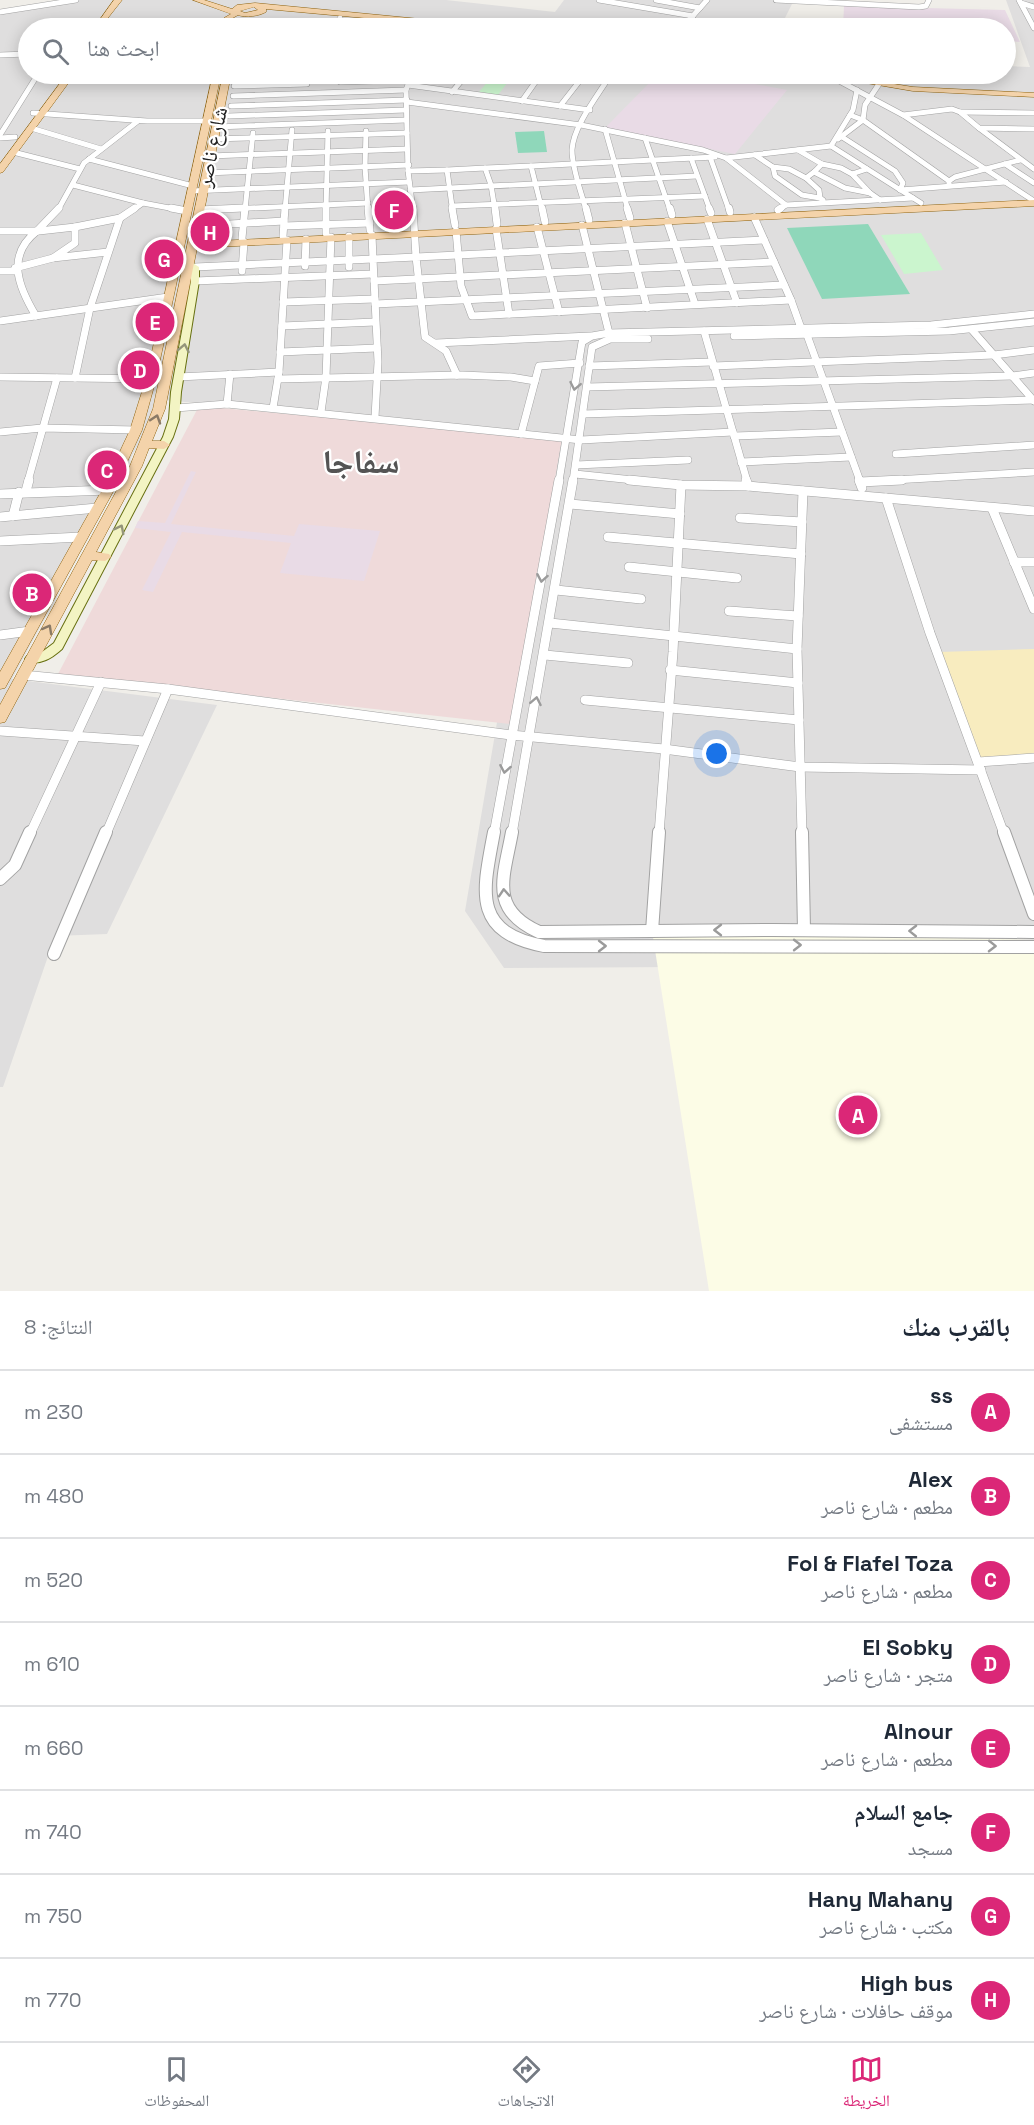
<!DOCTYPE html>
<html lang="ar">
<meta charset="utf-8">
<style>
:root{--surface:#fff;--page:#f2f2f3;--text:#1f2937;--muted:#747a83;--line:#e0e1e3;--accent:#db2777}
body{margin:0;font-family:"Space Grotesk","Noto Naskh Arabic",sans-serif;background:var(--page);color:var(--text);direction:rtl}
.you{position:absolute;left:717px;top:754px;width:21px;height:21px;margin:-15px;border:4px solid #fff;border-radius:50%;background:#1a73e8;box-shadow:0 0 0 9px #1a73e833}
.badge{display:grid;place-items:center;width:39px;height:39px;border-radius:50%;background:var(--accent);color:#fff;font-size:20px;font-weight:700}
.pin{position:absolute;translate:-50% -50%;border:3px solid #fff;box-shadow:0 2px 6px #0006}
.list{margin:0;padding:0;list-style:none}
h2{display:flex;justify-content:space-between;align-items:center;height:78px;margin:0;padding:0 24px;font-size:26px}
h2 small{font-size:20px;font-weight:400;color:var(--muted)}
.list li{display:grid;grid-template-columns:39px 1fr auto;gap:18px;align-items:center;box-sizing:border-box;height:84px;padding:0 24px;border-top:2px solid var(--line)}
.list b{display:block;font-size:22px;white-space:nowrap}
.list p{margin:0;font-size:20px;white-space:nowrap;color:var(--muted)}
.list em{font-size:20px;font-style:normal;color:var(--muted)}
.icon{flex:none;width:33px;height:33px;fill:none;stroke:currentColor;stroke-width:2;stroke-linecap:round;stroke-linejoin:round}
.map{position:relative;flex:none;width:1034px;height:1291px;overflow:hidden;direction:ltr}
.search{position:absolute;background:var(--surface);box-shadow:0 3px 15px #0003;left:18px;right:18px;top:18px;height:66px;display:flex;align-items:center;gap:15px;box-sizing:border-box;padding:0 21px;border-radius:33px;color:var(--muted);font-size:22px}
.sheet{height:750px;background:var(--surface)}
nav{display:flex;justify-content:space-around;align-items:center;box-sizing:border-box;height:84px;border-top:2px solid var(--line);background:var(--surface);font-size:16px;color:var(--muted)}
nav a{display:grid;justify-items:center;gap:3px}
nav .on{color:var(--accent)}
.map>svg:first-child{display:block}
</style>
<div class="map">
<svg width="1034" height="1291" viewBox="0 0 1034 1291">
<rect width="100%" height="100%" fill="#f0eee9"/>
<polygon fill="#dfdede" points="72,0 446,0 555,12 564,0 794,0 780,28 28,28 28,74 1006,74 1006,66 1030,67 1006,0 1034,0 1034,965 504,968 465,911 546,433 162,400 12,679 217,705 107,934 55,936 3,1087 0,1087 0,13"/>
<polygon fill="#efdada" points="199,406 562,439 511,724 58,674"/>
<g fill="#e9dbe6">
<polygon points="844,6 1005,10 1020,42 1006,41 1006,28 843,28"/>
<polygon points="658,74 701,74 787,90 735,154 605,128"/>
<polygon points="191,471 196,472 171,524 294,536 299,524 380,531 364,581 280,573 291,543 182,532 153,592 142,590 171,532 135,528 138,521 165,523"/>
</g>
<polygon fill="#fcfce6" points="652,931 1034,940 1034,1291 709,1291"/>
<polygon fill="#f8ecbf" points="1034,649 1034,758 978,762 939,652"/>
<g fill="#cbf5ce">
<polygon points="494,74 514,74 498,95 479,92"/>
<polygon points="921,233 943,270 904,274 881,235"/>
</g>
<g fill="#8fd7ba">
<polygon points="544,131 547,152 518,153 515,132"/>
<polygon points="868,224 910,294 822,299 787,228"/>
</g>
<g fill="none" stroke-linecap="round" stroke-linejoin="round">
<g stroke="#a2a2a2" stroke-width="6">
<g id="street-far3">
<polyline points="599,0 693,16"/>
<polyline points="656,0 700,8"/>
<polyline points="776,0 919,7 926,6 929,0"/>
<polyline points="1019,0 1034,28"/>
<polyline points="1021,3 1034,7"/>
<polyline points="0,12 76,0"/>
<polyline points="240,23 244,28"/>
<polyline points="337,25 370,28"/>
<polyline points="325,28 336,28 340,18"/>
<polyline points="682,28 707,0"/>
<polyline points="0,55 28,54"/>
<polyline points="236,76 314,74"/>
<polyline points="830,76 903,115 1034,201"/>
<polyline points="340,82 407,80"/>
<polyline points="408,85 590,110"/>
<polyline points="234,86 307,84"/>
<polyline points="452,92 467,74"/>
<polyline points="233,96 406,90"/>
<polyline points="522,101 541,74"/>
<polyline points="407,102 581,125 703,150 726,158 786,205 779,210"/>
<polyline points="231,106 407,100"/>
<polyline points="560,106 585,74"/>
<polyline points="960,112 1034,113"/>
<polyline points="33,113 147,121 206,121"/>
<polyline points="850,115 863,120 949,181"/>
<polyline points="903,115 952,109 960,112 979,128 1034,129"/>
<polyline points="229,116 406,110"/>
<polyline points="216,127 406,120"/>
<polyline points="31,128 101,149"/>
<polyline points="979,128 1034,169"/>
<polyline points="605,129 628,210"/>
<polyline points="366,131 365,167 368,210"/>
<polyline points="0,135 38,74"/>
<polyline points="839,135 895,171 903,183 900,190 1006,182"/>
<polyline points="0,138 15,137"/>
<polyline points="645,138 670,210"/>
<polyline points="212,139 407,133"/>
<polyline points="838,139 863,120 865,105 879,84"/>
<polyline points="831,146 921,203"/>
<polyline points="798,150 822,164 814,172 845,188 870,193 880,200"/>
<polyline points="13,152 80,169"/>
<polyline points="755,155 773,167 789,169 806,178 814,172"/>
<polyline points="210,156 407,149"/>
<polyline points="710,157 729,210"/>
<polyline points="691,158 710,210"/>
<polyline points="726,158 831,146 853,110 857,90"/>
<polyline points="89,159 193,186"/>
<polyline points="822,164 841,168 852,174 867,169"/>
<polyline points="1005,164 1034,183"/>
<polyline points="773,167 775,176 802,195 820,198"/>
<polyline points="485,168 531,166"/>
<polyline points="408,171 447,170"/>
<polyline points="206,173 409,165"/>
<polyline points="852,174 870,193"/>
<polyline points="806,178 819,190 820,198 823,200"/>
<polyline points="73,185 143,203"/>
<polyline points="949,185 949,181 955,177 1020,160"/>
<polyline points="410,190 697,176"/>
<polyline points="191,191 409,182"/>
<polyline points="786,205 913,198"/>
<polyline points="452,206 447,170 485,168 491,185 495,210"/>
<polyline points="58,210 84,163 138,121"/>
<polyline points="133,210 143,203 180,210"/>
<polyline points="207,210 368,203"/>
<polyline points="245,210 253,133"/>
<polyline points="285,210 292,130"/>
<polyline points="326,210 328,131"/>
<polyline points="413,210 408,171 406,90 409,82 422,74"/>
<polyline points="453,210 452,206 705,196"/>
<polyline points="542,210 531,166 715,157"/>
<path d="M 586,210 C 581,191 572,169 572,150 C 573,126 599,94 611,74"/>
</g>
</g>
<g stroke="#a2a2a2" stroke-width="8">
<g id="street-far2">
<polyline points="171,208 187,211"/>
<polyline points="368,208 370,230"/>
<polyline points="452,208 455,225"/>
<polyline points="495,208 497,224"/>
<polyline points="542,208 545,222"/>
<polyline points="586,208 589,220"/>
<polyline points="627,208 630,218"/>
<polyline points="670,208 672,215"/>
<polyline points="709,208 711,213"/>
<polyline points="729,208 730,212"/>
<polyline points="199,210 243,208"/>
<polyline points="778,210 781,208"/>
<polyline points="707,219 737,303"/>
<polyline points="667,221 695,304"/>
<polyline points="625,223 647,308"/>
<polyline points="582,225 609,333"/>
<polyline points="195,226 284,221"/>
<polyline points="284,226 370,223"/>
<polyline points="75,227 120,218 135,208"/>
<polyline points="537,227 559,312"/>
<polyline points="496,229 509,314"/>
<path d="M 0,231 L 37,231 C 5,256 19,288 36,316"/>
<polyline points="37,231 59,208"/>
<polyline points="39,231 75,227 75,243 53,258 108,252"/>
<polyline points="456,231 461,286 472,316 791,300 754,217"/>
<polyline points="326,233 326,208"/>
<polyline points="283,236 285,208"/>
<polyline points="349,236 349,267"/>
<polyline points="242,238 245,208"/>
<polyline points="305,266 306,239"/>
<polyline points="195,267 373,259 372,235"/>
<polyline points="15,268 53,258"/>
<polyline points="0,271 15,271"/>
<polyline points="242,271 244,242"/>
<polyline points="195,281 373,274"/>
<polyline points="374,281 774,262"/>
<polyline points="791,300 801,328"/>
<polyline points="283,302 375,299"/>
<polyline points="375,304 784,285"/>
<polyline points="0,321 168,297"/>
<polyline points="282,326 375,322"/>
<polyline points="972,330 1034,401"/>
<polyline points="704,331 747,481"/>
<polyline points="807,335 860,481"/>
<polyline points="734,336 949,331 1034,322"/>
<polyline points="436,343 590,336"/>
<polyline points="280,352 377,348"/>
<polyline points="589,366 712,362"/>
<polyline points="713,366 994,355 1034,350"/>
<polyline points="457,375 446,351 425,337 416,257 764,240"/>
<polyline points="0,377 151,379"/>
<polyline points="178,377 279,372"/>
<polyline points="75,378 90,308 120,218"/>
<polyline points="278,379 462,375 511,377 535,381"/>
<polyline points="587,387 1012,376 1034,373"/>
<polyline points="227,404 230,374"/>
<polyline points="176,408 227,404 581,440 733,432"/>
<polyline points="273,408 279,372 287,240"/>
<polyline points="321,412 326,377 331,237"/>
<polyline points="583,414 1034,400"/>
<polyline points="375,417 378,362 373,259 416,257 413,208"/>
<polyline points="0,432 42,428 136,430"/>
<polyline points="521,434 539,366 580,363"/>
<polyline points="734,436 842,432"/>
<polyline points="896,454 1034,445"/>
<polyline points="741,462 851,457"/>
<polyline points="576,465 688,460"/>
<polyline points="575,474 643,481"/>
<polyline points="28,481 57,378"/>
<polyline points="559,481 582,342 592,336 609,333 931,325 1034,314"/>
<polyline points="573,481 592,347 610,339 648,339"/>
<polyline points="876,481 1034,472"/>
</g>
</g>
<g stroke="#a2a2a2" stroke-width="10">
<g id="street-far1">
<polyline points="629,480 681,485 748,486 1034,511"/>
<polyline points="746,480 748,486"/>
<polyline points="859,480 862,488"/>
<polyline points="860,482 902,480"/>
<polyline points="26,491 29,480"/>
<polyline points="0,494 108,490"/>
<polyline points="886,498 930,633 1004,834"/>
<polyline points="570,504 680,514"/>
<polyline points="992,508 1034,609"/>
<polyline points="13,516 19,492"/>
<polyline points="0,517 97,508"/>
<polyline points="740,518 802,522"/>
<polyline points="608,537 801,554"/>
<polyline points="0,541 81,537"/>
<polyline points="1014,562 1034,562"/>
<polyline points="629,567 737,578"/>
<polyline points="556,590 641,599"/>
<polyline points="729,611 798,616"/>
<polyline points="550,623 797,649"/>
<polyline points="0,635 30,631"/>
<polyline points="545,655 628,663"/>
<polyline points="670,670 798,683"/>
<polyline points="23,675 168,689 511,735 664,749 800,767 981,770"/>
<polyline points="585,700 799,720"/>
<polyline points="0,731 145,741"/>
<polyline points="978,762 1034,758"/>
<polyline points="30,834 101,682"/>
<polyline points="106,834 168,689"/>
<polyline points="494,834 559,480"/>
<polyline points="512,834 573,480"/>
<polyline points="659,834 673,652 681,485"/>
<polyline points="802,834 797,649 803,491"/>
</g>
</g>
<g stroke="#a2a2a2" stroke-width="14">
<g id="street">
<path d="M 494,832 C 483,891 471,932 544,946 L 1034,947"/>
<path d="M 512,832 C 504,877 488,909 539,932 L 773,930 L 1034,932"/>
<polyline points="802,832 804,930"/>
<polyline points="1004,832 1034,914"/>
<polyline points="0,879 15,865 30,832"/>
<polyline points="652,931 659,832"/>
<polyline points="54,954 106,832"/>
</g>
</g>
<g stroke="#677010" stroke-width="2">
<path id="secondary" d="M 188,260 L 199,267 L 199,281 L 181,392 L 179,419 L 173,437 L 62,649 C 52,658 41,665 27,662 L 25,659 L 27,656 L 42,652 L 54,643 L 163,437 L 169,419 L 171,392 L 191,281 L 191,268 L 184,263 Z"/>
</g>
<g stroke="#8f630f" stroke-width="1">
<g id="primary">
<polygon points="114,0 122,0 100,28 94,28"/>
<path d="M 193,0 L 204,0 L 232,9 L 237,5 L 255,3 L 492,26 L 496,28 L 474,28 L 266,9 L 266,12 C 259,16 246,18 238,15 L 231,19 L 229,28 L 223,28 L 224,18 L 231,14 ZM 254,7 L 258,10 L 245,13 L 240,11 Z"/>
<polygon points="67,74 75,74 3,172 0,173 0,164"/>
<polygon points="213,74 221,74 156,379 142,430 114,490 5,688 0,689 0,672 102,490 130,430 146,379"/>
<polygon points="223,74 231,74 198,242 1034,200 1034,206 197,248 165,409 152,441 164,441 170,445 164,449 149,448 142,466 96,552 109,554 111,557 105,561 92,560 5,722 0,723 0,705 130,466 153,409"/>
<polygon points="814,74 830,74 913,87 1034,93 1034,97 913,91"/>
</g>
</g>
<use href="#street-far3" stroke="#fff" stroke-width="5"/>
<use href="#street-far2" stroke="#fff" stroke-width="7"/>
<use href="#street-far1" stroke="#fff" stroke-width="9"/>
<use href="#street" stroke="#fff" stroke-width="12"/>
<use href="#secondary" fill="#f3f4c3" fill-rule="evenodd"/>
<use href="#primary" fill="#f4d3aa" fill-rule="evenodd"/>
</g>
<polygon fill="#a09a96" points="407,197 408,212 396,218 378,219 377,207"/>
<polygon fill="#827d7a" points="407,200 408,212 396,218 395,206"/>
<polygon fill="#bab3ae" stroke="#827d7a" stroke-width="1.5" points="392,191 407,197 407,200 395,206 377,207 377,198"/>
<defs><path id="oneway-chevron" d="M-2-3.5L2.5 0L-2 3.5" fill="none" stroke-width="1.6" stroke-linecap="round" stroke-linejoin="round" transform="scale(1.5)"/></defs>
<g stroke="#94957a">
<use href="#oneway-chevron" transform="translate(184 348) rotate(-79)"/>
<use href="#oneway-chevron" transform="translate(120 529) rotate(-63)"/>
</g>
<g stroke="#9b9b9b">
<use href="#oneway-chevron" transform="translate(575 386) rotate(101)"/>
<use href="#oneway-chevron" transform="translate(542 578) rotate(100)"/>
<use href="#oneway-chevron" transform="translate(536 701) rotate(-79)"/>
<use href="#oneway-chevron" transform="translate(505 769) rotate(100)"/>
<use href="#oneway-chevron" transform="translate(504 893) rotate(-94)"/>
<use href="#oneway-chevron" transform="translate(718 930) rotate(180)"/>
<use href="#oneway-chevron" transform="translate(913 931) rotate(-179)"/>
<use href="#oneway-chevron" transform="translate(797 945)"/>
<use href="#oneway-chevron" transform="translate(602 946)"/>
<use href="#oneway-chevron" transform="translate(992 946) rotate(1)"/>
</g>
<g stroke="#8a7a66">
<use href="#oneway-chevron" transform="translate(156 419) rotate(-72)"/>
<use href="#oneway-chevron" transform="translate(48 629) rotate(-61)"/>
</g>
<g text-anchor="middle" stroke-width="4.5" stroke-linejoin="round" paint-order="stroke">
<g font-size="21" fill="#212121" stroke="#fff">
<text transform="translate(212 147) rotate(-78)" y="7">شارع ناصر</text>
</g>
<g font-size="33" font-weight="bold" fill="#545454" stroke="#fff">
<text x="361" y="473">سفاجا</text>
</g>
</g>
</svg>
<div class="you"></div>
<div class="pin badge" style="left:858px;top:1115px">A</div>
<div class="pin badge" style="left:32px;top:593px">B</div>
<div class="pin badge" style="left:107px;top:470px">C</div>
<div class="pin badge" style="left:140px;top:370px">D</div>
<div class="pin badge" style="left:155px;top:322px">E</div>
<div class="pin badge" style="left:394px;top:210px">F</div>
<div class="pin badge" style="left:164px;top:259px">G</div>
<div class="pin badge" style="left:210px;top:232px">H</div>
<div class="search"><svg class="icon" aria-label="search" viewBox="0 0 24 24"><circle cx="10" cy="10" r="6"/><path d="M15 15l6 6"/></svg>ابحث هنا</div>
</div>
<section class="sheet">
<h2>بالقرب منك<small>النتائج: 8</small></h2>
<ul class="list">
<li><span class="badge">A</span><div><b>ss</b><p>مستشفى</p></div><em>230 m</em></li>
<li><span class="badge">B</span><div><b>Alex</b><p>مطعم · شارع ناصر</p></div><em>480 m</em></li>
<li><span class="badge">C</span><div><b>Fol &amp; Flafel Toza</b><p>مطعم · شارع ناصر</p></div><em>520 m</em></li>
<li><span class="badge">D</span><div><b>El Sobky</b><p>متجر · شارع ناصر</p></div><em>610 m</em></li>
<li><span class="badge">E</span><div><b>Alnour</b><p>مطعم · شارع ناصر</p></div><em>660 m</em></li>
<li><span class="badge">F</span><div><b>جامع السلام</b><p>مسجد</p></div><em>740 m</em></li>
<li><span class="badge">G</span><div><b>Hany Mahany</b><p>مكتب · شارع ناصر</p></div><em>750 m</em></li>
<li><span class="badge">H</span><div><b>High bus</b><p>موقف حافلات · شارع ناصر</p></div><em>770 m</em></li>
</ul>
</section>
<nav>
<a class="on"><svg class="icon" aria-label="map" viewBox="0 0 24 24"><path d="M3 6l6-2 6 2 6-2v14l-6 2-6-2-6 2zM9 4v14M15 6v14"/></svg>الخريطة</a>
<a><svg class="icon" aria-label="directions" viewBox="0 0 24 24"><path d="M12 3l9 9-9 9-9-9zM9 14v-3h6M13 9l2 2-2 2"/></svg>الاتجاهات</a>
<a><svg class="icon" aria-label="saved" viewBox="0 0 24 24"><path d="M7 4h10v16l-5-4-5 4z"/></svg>المحفوظات</a>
</nav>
